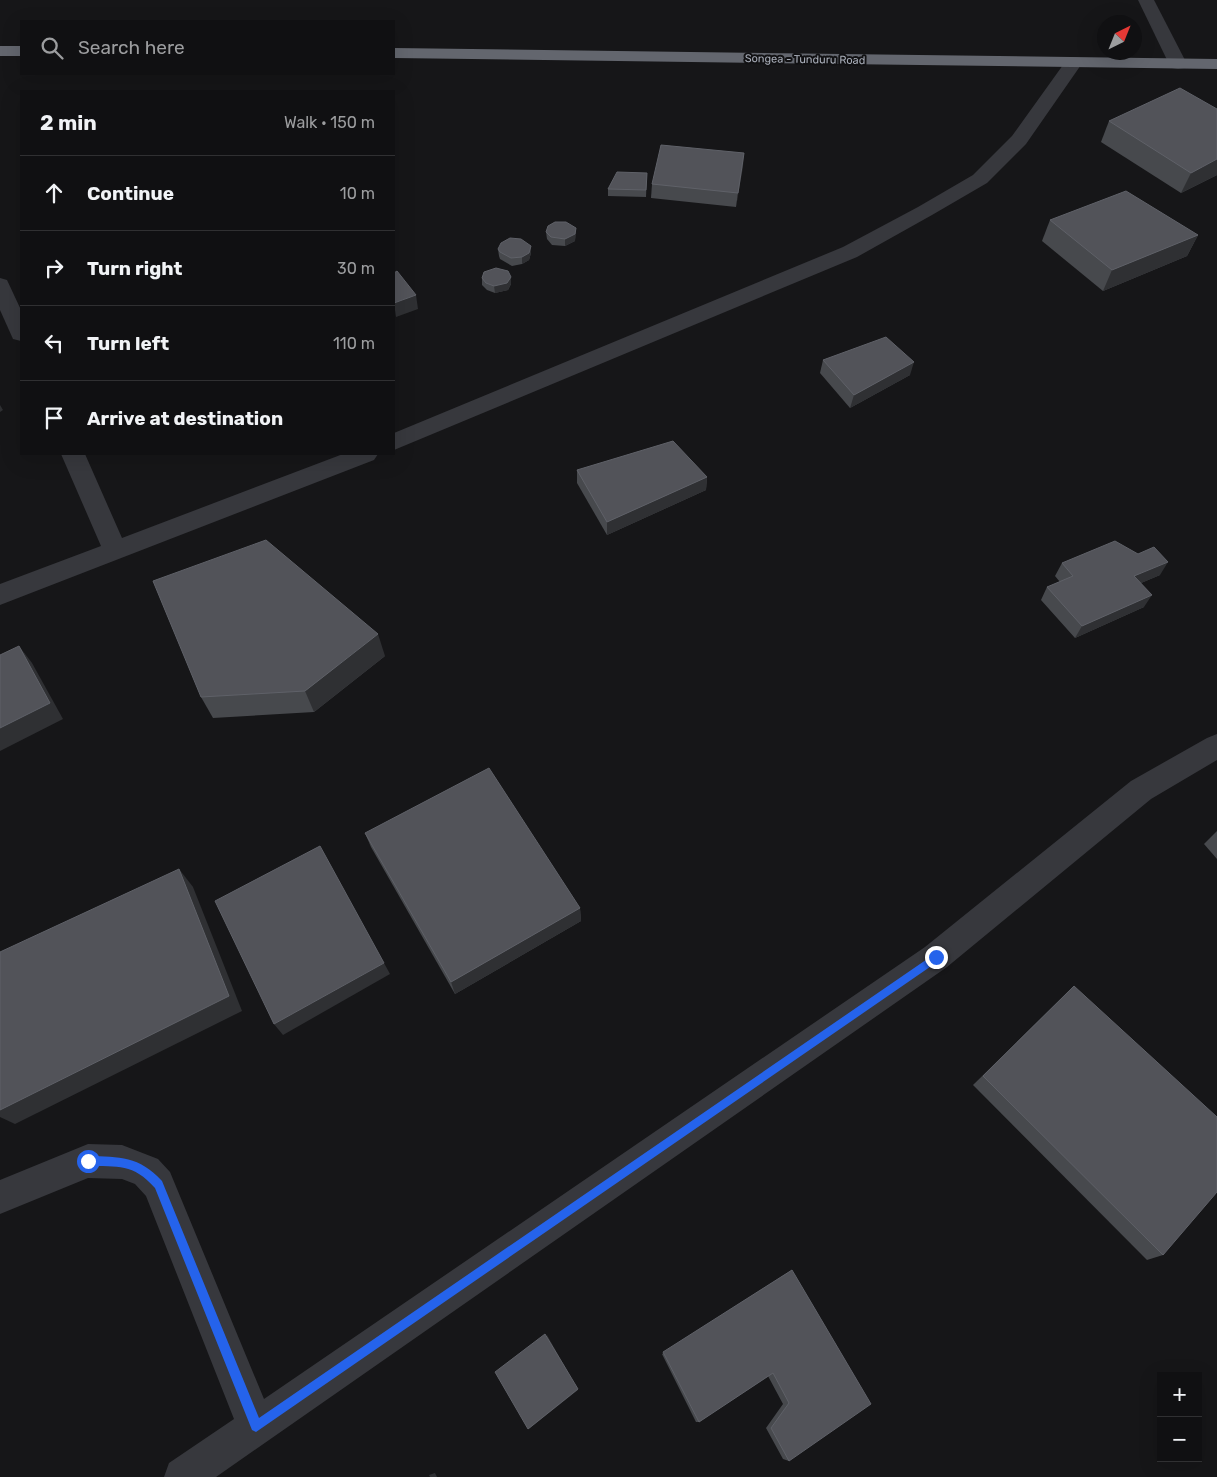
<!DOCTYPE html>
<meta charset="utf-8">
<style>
:root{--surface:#101012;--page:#19191b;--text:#f1f3f6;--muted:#9c9d9f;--line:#303032}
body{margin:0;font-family:Rubik,sans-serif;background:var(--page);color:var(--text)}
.controls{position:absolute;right:15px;bottom:15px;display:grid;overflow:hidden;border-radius:0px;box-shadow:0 5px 20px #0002}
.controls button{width:45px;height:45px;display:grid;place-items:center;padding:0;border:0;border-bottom:1px solid var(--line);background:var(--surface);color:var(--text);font:25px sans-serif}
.compass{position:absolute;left:1097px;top:15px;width:45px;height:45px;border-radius:50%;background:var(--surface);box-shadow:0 5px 20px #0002;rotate:43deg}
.stop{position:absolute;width:15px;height:15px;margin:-11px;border:4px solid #2563eb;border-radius:50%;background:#fff}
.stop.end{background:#2563eb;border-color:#fff;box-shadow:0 1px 5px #0008}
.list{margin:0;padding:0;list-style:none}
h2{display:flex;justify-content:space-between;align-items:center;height:65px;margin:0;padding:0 20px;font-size:21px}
h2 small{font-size:16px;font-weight:400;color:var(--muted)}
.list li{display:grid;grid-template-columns:32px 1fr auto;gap:15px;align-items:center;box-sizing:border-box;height:75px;padding:0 20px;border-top:1px solid var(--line)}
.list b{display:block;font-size:19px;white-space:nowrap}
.list em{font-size:16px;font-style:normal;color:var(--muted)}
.icon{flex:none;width:28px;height:28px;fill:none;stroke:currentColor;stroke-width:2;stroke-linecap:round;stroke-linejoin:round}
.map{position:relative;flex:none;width:1217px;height:1477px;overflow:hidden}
.search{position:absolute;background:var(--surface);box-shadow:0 5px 20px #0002;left:20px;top:20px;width:375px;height:55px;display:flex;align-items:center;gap:12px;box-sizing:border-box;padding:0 18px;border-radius:0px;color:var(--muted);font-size:19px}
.panel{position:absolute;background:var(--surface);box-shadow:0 5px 20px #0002;left:20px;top:90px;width:375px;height:365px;border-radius:0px}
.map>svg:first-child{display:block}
</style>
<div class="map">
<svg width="1217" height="1477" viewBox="0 0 1217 1477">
<rect width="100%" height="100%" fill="#161618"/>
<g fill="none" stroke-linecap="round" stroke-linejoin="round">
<g fill="#37383d" fill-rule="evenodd">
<polygon points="1138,0 1154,0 1187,64 1184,68 1178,69 1172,68 1169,64"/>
<polygon points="1074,57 1080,58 1083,62 1026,144 987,183 932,215 857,257 394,450 394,433 843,247 918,207 973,175 1012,136 1068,58"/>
<polygon points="0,278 7,280 21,310 21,341 13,339 0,310"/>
<polygon points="61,454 85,454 122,538 343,454 378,454 374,460 0,605 0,584 101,546"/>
<polygon points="1217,734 1217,760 1151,799 947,967 216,1477 164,1477 169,1463 234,1419 146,1196 135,1184 122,1179 88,1178 0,1214 0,1180 88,1144 122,1145 158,1159 170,1172 264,1399 925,947 1131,781 1207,738"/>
</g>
<g fill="#63666e" fill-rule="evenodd">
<rect x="0" y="46" width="21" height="10"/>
<polygon points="394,48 1217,59 1217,69 394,58"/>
</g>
</g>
<g fill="#47494d">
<polygon points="1109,121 1217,175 1181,193 1101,142"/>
<polygon points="744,153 736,207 651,198 652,184"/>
<polygon points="647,173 646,197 608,196 608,189"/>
<polygon points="1050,220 1198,235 1187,256 1103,291 1042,241"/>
<polygon points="576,228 575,241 565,246 552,245 547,239 546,232"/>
<polygon points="498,249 531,253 529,260 522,264 512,266 500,259 499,256"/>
<polygon points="482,278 511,284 508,290 495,293 487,290 482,285"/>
<polygon points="823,360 910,375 850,408 820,373"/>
<polygon points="577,470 707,477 706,490 607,535 577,483"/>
<polygon points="1062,563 1160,575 1141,583 1144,607 1075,638 1041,600 1047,587 1060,582 1055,576"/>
<polygon points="385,656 314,712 213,718 201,697"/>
<polygon points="1217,831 1217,859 1204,844"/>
<polygon points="365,833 580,908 581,921 455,994 371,847"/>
<polygon points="1074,986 1163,1255 1147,1260 973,1085"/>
<polygon points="792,1270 789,1461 783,1459 766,1428 783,1404 768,1376 699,1422 696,1422 662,1354"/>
</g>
<g fill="#2f3033">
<polygon points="744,153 743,167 736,207 738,193"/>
<polygon points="1217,159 1217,175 1181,193 1191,173"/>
<polygon points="576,228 575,241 565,246 565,239"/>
<polygon points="1198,235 1187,256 1103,291 1112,270"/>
<polygon points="531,246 531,253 529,260 522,264 522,257"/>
<polygon points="511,277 511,284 508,290 495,293 494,286"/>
<polygon points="416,295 418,309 396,317 394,303"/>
<polygon points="914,362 910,375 850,408 854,395"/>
<polygon points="0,405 3,410 0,412"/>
<polygon points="707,477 706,490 607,535 607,522"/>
<polygon points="1168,562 1160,575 1127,589 1134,576"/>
<polygon points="1152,595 1144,607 1075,638 1082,626"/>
<polygon points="378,634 385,656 314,712 305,691"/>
<polygon points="19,646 32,663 63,719 0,751 0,728"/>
<polygon points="179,869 193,887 242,1011 15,1124 0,1117 0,1110"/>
<polygon points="580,908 581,921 455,994 451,982"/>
<polygon points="384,963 390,974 283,1035 274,1024"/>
<polygon points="547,1335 578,1390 530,1428 528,1429"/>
<polygon points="435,1473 437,1477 430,1477 429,1475"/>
</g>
<g fill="#525359" stroke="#5f6168">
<polygon points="1180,88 1217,109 1217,159 1191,173 1109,121"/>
<polygon points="661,145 744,153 738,193 652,184"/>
<polygon points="617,172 647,173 646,190 608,189"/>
<polygon points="1126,191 1198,235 1112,270 1050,220"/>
<polygon points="555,222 566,222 576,228 575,234 565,239 551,237 546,232 548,226"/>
<polygon points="510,238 521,239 531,246 529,253 522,257 511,258 500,252 498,249 501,243"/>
<polygon points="496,268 508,271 511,277 507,283 494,286 486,283 482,278 484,272"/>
<polygon points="397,271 416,295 394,303 394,273"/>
<polygon points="886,337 914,362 854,395 823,360"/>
<polygon points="673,441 707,477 607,522 577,470"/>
<polygon points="266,540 378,634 305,691 201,697 153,581"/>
<polygon points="1115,541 1138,554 1154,547 1168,562 1134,576 1152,595 1082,626 1047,587 1073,576 1062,563"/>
<polygon points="19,646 50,703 0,728 0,655"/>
<polygon points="489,768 580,908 451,982 365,833"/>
<polygon points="320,846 384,963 274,1024 215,901"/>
<polygon points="179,869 229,996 0,1110 0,952"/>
<polygon points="1074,986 1217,1117 1217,1192 1163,1255 983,1076"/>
<polygon points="792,1270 871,1404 789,1461 771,1428 789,1403 773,1373 699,1422 663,1352"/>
<polygon points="545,1334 578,1389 528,1429 495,1372"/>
</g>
<path fill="#2563eb" d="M 936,953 L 941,957 L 940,960 L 256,1432 L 252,1430 L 155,1188 C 133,1163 118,1167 88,1166 L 83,1161 L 88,1156 C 120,1157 139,1156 162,1181 L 259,1418 Z"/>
<g text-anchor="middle" stroke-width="4" stroke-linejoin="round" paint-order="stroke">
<g font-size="11" fill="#a8adb8" stroke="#111113">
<text transform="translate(805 59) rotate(1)" y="4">Songea - Tunduru Road</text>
</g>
</g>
</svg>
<div class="controls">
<button>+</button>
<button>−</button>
</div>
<svg class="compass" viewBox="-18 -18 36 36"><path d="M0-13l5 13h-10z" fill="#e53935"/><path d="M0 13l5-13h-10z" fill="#9c9d9f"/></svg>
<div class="stop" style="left:88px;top:1161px"></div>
<div class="stop end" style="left:936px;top:957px"></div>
<div class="search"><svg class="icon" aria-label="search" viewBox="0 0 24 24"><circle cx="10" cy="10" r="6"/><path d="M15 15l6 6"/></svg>Search here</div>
<section class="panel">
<h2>2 min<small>Walk · 150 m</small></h2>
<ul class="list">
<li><svg class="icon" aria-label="ahead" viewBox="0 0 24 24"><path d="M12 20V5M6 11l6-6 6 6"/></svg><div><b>Continue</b></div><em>10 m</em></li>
<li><svg class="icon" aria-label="right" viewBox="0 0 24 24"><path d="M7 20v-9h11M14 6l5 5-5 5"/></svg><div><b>Turn right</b></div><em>30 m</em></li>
<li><svg class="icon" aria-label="left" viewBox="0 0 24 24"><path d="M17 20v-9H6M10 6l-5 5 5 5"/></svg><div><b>Turn left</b></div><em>110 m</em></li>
<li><svg class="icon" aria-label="arrive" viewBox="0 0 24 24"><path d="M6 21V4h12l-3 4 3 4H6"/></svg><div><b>Arrive at destination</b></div></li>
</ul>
</section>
</div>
